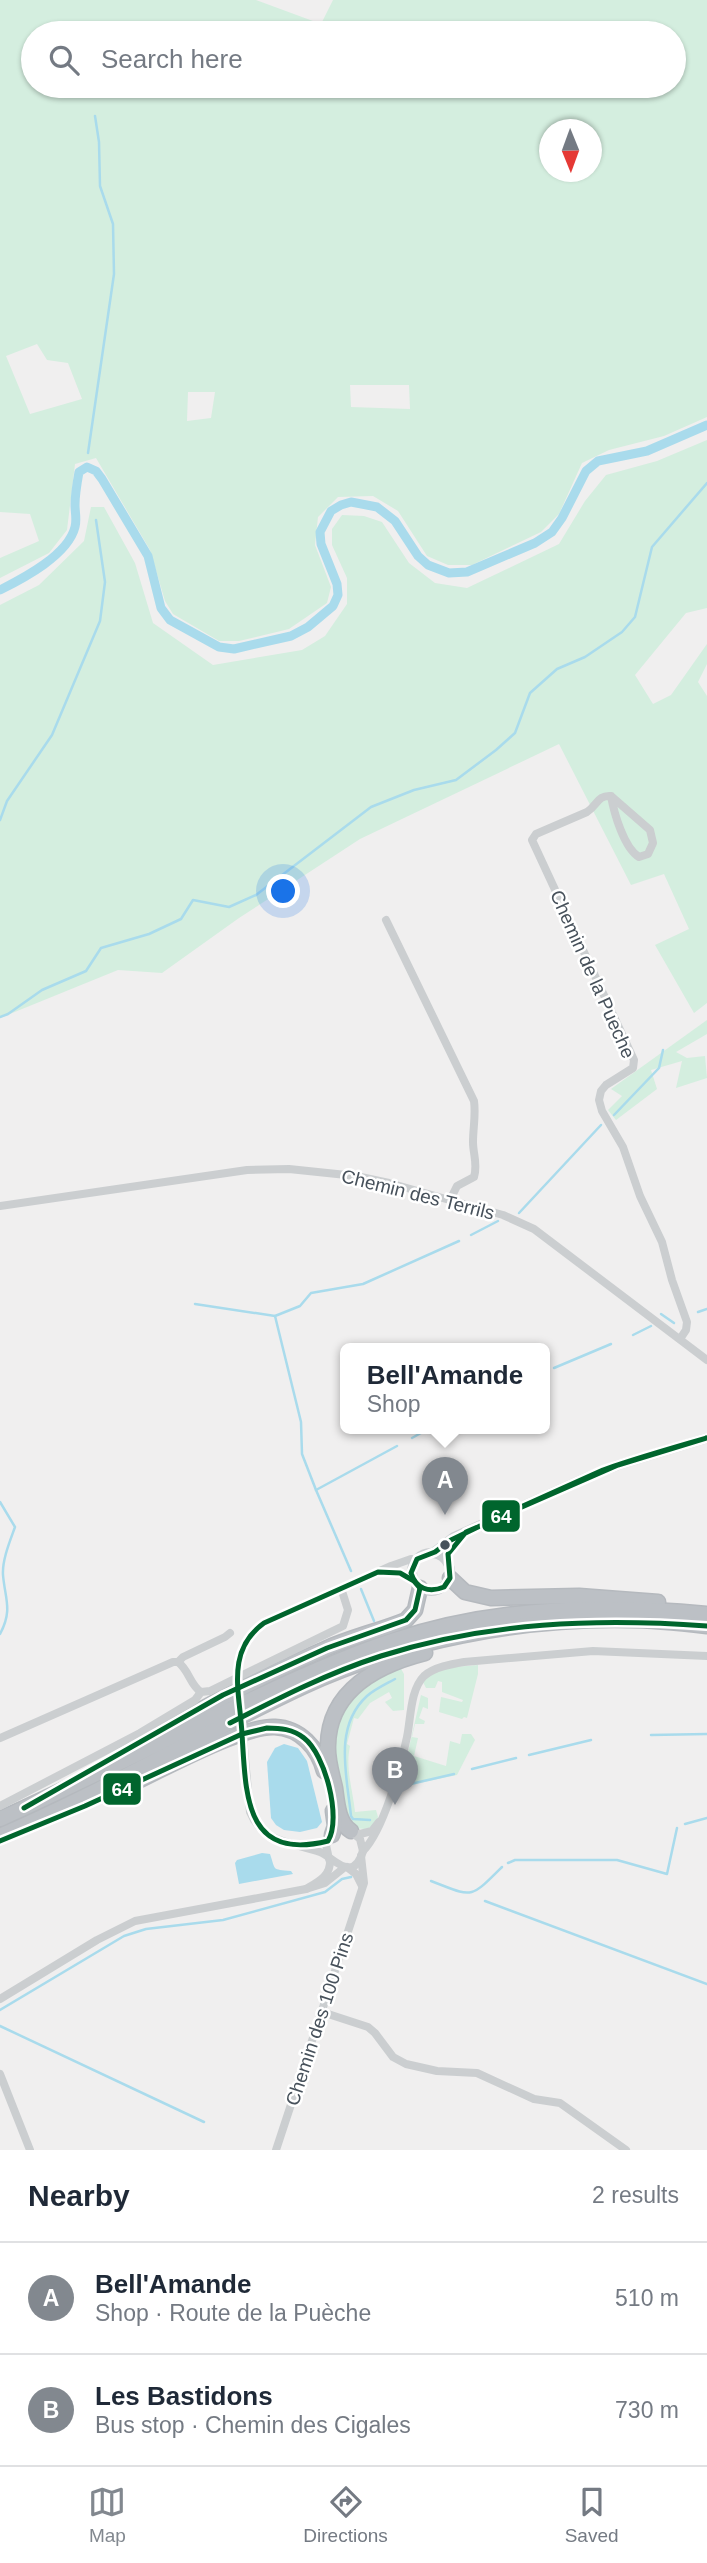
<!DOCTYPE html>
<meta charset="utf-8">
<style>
:root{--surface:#fff;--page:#f2f2f3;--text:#1f2937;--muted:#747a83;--line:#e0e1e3;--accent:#82888f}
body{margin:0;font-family:Arial,sans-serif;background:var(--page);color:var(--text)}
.compass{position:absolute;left:539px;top:119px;width:63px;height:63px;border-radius:50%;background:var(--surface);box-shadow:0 2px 5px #0004;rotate:179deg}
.you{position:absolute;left:284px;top:892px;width:24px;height:24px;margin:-18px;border:5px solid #fff;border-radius:50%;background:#1a73e8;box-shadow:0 0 0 10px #1a73e833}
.badge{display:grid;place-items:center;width:46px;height:46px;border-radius:50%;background:var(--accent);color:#fff;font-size:23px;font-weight:700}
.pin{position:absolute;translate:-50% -58px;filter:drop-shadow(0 2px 4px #0008)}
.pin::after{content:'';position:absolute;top:37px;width:24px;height:21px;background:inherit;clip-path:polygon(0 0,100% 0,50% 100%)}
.popup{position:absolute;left:340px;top:1343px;width:210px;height:91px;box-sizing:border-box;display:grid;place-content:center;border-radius:10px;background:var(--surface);filter:drop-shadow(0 2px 5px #0005);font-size:23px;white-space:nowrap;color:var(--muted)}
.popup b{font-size:26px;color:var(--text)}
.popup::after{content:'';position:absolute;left:50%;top:100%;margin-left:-14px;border:14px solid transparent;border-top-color:var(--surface)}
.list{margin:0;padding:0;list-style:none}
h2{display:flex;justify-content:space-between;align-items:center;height:91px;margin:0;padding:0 28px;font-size:30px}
h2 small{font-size:23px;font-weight:400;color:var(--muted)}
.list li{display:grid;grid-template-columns:46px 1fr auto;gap:21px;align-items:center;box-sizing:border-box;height:112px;padding:0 28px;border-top:2px solid var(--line)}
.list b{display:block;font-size:26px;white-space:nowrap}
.list p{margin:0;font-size:23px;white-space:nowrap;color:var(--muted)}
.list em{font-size:23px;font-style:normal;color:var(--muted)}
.icon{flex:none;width:38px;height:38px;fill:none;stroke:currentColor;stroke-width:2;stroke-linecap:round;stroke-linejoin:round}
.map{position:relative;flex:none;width:707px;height:2150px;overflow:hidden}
.search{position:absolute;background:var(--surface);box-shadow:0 2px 5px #0004;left:21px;right:21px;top:21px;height:77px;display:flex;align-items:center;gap:18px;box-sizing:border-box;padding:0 24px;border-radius:38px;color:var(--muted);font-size:26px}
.sheet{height:315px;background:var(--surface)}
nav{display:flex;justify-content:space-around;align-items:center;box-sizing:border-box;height:98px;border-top:2px solid var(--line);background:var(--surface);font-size:19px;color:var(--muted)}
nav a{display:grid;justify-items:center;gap:4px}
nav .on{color:var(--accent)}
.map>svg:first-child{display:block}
</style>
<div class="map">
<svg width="707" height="2150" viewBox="0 0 707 2150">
<rect width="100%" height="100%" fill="#f0efef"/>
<g fill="#d4eedf" fill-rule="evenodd">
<path d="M 0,0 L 256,0 L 321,24 L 333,0 L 707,0 L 707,417 L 664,436 L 609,450 L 582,463 L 559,514 L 541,532 L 472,565 L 448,565 L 427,556 L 398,511 L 373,496 L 338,497 L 318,517 L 315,545 L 331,587 L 327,603 L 289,629 L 239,641 L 219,641 L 173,614 L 165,601 L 150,550 L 96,458 L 75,464 L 67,530 L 49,553 L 0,578 L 0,558 L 39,541 L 30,514 L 0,512 ZM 33,33 L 674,33 L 674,86 L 33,86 ZM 550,130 L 592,130 L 592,172 L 550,172 ZM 37,344 L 47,360 L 68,363 L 82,399 L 30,414 L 6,356 ZM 350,385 L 409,385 L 410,409 L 351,407 ZM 188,392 L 215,392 L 211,418 L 187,421 Z"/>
<polygon points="707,440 707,608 686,613 635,675 653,704 671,695 707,644 707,664 698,682 707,696 707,1003 694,1013 655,945 689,929 664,874 631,885 559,744 360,839 239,918 162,973 118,970 0,1018 0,605 39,585 84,541 91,507 104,507 135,563 153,623 213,665 302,650 325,636 347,604 347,578 332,545 332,529 342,515 364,516 382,522 409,563 435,583 467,588 559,544 585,501 606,475 657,461"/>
<polygon points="707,1020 707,1034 676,1052 687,1058 705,1056 707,1078 676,1088 682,1061 651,1070 657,1089 616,1120 608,1110 622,1096 611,1089"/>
<path d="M 478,1665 L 478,1674 L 467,1718 L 464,1717 L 462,1719 L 439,1712 L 441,1697 L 462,1702 L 463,1700 L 442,1692 L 442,1682 L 438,1681 L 435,1688 L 426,1688 L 423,1682 C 435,1666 459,1667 478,1665 Z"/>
<path d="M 400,1667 L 404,1674 L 404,1710 L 393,1711 L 385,1702 L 392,1698 L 389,1692 L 370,1703 L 358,1719 L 354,1718 L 347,1744 L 350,1746 C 345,1769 353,1790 355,1812 L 376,1810 L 378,1817 L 375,1826 L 365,1829 L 353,1828 C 343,1813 342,1800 339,1782 C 329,1721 342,1692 400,1667 Z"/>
<polygon points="421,1695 428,1698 428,1709 423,1707 419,1718 425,1721 424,1724 415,1724 412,1737 418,1738 414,1756 446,1766 450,1741 460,1744 462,1734 471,1734 475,1740 457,1775 400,1787"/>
</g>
<g fill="#a9dbec">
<polygon points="284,1744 298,1748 307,1761 322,1822 317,1828 300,1832 284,1830 276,1825 271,1818 267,1762 275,1748"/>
<path d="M 262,1853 L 270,1854 C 276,1871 271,1869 291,1871 L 293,1874 L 239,1884 L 235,1863 L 237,1860 Z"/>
</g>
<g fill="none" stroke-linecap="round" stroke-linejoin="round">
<g stroke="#a9dbec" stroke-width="2.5">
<polyline points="88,453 114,274 113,224 100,186 99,142 95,116"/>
<polyline points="0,820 7,801 52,735 100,621 105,582 96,520"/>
<polyline points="0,1017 8,1014 42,990 86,971 101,948 149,934 181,919 193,900 229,907 256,895 371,807 414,790 456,780 496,750 515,733 530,693 557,669 585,657 622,632 635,617 652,547 707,483"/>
<polyline points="614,1115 659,1068 663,1050"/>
<polyline points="519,1213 601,1125"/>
<polyline points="471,1235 498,1221"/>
<polyline points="195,1304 275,1316"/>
<polyline points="698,1312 707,1309"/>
<polyline points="661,1314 674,1323"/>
<polyline points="633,1335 651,1326"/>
<polyline points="554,1368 611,1344"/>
<polyline points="412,1438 428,1429"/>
<polyline points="316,1490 302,1454 301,1422 275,1316 300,1306 311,1293 363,1284 459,1241"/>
<path d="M 0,1502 L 15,1527 C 10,1541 2,1560 3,1575 C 5,1599 13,1610 0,1634"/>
<polyline points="351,1571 316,1490 397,1446"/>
<polyline points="361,1589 374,1621"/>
<polyline points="651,1735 707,1734"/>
<polyline points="529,1755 591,1740"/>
<polyline points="472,1769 516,1758"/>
<polyline points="402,1786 454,1774"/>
<path d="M 370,1820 L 353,1819 L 351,1816 C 347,1776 333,1727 367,1696 C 375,1689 386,1684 395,1679"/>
<polyline points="685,1824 707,1818"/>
<polyline points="508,1863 515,1860 617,1860 667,1874 677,1828"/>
<path d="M 431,1881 C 473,1897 469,1900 502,1867"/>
<polyline points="485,1901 707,1984"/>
<polyline points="0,2010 124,1936 146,1929 223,1920 325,1892 342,1879 351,1877"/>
<polyline points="0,2026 204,2122"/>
</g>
<path stroke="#a9dbec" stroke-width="9" d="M 0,590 C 24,578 68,555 75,527 C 77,520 75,512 75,505 C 75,494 77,483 79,472 L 87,467 L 96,471 L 102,479 L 148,556 L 161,608 L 170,620 L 219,647 L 234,649 L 291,636 L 308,627 L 333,606 L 338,595 L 337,584 L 321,544 L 320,532 L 331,511 L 341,505 L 351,502 L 377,507 L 395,521 L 418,556 L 428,565 L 449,573 L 467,572 L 535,543 L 552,532 L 562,518 L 586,471 L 598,461 L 647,451 L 707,425"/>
<g stroke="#b5b9be" stroke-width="17">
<g id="highway">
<polyline points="450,1578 465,1592 491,1598 579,1596 658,1602"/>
<path d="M 158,1734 C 213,1702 267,1673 325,1649 C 351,1637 379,1631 406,1620 L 415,1610 L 420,1588"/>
<path d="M 123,1788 C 156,1773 242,1725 275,1727 C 300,1728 318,1748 324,1771"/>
<path d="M 0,1819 C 87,1780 172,1736 259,1696 C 302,1676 346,1656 392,1641 C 492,1607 603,1604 707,1614"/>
<path d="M 351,1831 C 338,1823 337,1802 335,1788 C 332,1774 327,1760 328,1745 C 329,1690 378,1665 425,1653"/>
<polyline points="332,1835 335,1826 333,1811"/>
<path d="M 0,1836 C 104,1791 201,1734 304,1686 C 401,1641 521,1618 628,1620 C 654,1620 681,1623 707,1626"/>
</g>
</g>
<g stroke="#cbced0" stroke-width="8">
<path d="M 611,796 C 614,813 624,848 639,857 L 648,854 L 653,843 L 650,830 L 611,796 C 597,795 598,805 587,812 L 536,834 L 532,840 L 634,1060 L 633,1068 L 606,1085 L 601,1091 L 599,1100 L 602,1111 L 623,1147 L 640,1196 L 662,1242 L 672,1280 L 687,1322 L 686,1330 L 680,1339"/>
<path d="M 386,920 L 474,1101 C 476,1115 473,1128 473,1142 C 473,1154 478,1164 474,1177 L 457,1186 L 450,1200"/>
<polyline points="0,1206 247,1170 289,1169 356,1176 389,1183 503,1215 534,1229 707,1360"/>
<polyline points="381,1572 400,1573 414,1581"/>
<path d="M 178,1662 C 189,1670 190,1685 201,1692"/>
<path d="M 238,1666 C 241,1646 247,1635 264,1623 L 391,1566 L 411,1559 L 416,1560"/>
<polyline points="0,1738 173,1662 178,1662 183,1657 225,1637 230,1633"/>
<path d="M 244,1748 L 250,1812 C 263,1844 293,1842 320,1852 C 333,1857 353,1885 363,1851 L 360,1839 L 350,1831"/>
<polyline points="0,1806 140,1733 195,1700 201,1692 210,1691 343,1626 348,1610 341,1588"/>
<polyline points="356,1835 372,1831 379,1822"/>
<path d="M 363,1851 C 383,1831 401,1767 407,1737 C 411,1718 410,1690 424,1676 C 434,1667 452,1664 464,1662 L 593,1651 L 707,1656"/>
<polyline points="329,1859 326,1845 334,1834"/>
<path d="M 330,1860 C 331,1876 318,1882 306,1889 L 325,1883 L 345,1867"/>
<polyline points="347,1867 356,1874 362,1886"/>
<polyline points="0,1999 97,1940 135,1921 306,1889"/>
<polyline points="322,2012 368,2027 375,2033 393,2057 406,2064 437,2071 477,2073 534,2099 560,2103 626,2150"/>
<polyline points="0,2074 30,2150"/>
<polyline points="276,2150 364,1883 361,1856"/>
</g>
<g stroke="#cbced1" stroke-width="10">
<circle cx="431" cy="1572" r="19"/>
<polyline points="433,1553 454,1537 583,1479 618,1465 707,1438"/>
</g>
<use href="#highway" stroke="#bcc0c5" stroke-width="14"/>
<polyline stroke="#cbced0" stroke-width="8" points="238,1666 244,1748"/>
<g stroke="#fff" stroke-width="10">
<g id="bus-1">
<path d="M 707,1438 L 618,1465 L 501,1516 L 603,1470 C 637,1458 672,1448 707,1438 Z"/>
<path d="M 480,1526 L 466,1532 L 448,1554 L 450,1578 L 444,1587 C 429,1593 416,1589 411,1573 L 417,1559 L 435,1552 L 451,1540 Z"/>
<path d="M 230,1723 C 279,1698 328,1673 381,1656 C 487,1622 597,1618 707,1626"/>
<path d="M 267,1728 C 280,1728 293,1729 304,1738 C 325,1754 342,1818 328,1841 C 244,1862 246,1794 242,1734 Z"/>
<path d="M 242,1734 C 240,1693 225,1651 264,1623 L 378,1572 L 400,1573 L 414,1581 L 420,1588"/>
<polyline points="24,1808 223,1695 327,1648 406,1620 415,1610 420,1588"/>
<polyline points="0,1841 85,1806 242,1734"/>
</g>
</g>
<use href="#bus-1" stroke="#00652d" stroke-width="5"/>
</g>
<circle fill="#47515b" stroke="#fff" stroke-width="2.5" cx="445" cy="1545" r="6"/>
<g text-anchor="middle" stroke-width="5" stroke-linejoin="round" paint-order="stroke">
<g font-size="19" fill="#47515b" stroke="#fff">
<text transform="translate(593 974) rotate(66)" y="7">Chemin de la Pueche</text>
<text transform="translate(418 1194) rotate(14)" y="7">Chemin des Terrils</text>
<text transform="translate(319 2019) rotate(-72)" y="7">Chemin des 100 Pins</text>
</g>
</g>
<g stroke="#fff" stroke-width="2.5">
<rect x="481" y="1499" width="40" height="34" rx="7" fill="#00652d"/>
<rect x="102" y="1772" width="40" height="34" rx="7" fill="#00652d"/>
</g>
<g font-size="19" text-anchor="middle" font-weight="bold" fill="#fff">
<text x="501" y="1523">64</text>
<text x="122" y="1796">64</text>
</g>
</svg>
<svg class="compass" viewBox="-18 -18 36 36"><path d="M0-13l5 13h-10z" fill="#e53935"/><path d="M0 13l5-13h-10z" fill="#747a83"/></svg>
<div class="you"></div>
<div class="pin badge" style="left:445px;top:1515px">A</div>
<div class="popup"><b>Bell'Amande</b>Shop</div>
<div class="pin badge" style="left:395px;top:1805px">B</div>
<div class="search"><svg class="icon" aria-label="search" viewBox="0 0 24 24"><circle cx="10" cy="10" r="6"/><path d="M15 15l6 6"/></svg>Search here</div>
</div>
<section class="sheet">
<h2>Nearby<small>2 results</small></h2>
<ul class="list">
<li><span class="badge">A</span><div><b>Bell'Amande</b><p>Shop · Route de la Puèche</p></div><em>510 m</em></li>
<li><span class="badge">B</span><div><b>Les Bastidons</b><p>Bus stop · Chemin des Cigales</p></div><em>730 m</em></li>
</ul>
</section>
<nav>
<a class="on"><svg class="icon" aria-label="map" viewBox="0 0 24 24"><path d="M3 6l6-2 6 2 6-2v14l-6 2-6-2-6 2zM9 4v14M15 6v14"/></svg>Map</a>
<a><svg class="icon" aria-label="directions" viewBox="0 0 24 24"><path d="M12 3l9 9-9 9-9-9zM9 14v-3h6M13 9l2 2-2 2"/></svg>Directions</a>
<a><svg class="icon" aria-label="saved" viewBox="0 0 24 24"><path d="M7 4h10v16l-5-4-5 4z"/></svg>Saved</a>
</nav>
